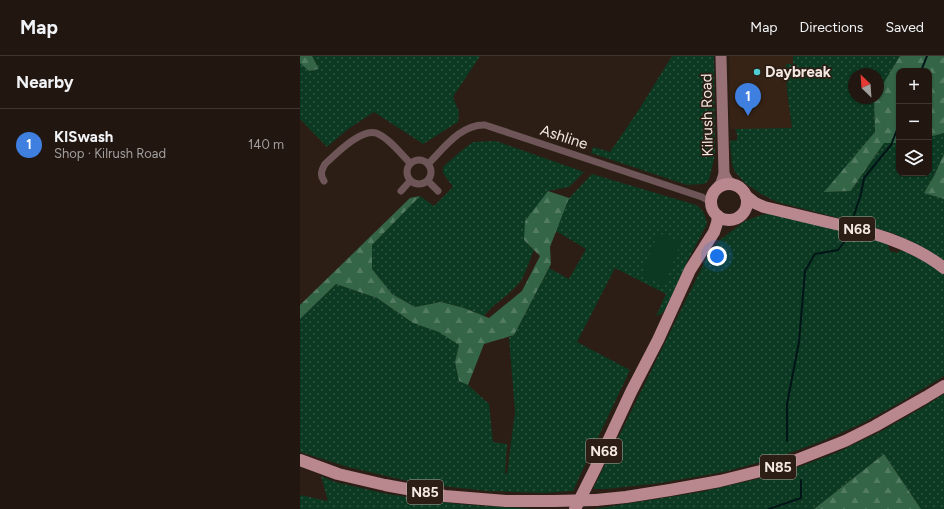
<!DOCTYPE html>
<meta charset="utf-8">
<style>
:root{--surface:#211610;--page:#291f19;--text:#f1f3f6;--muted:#a29f9f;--line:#3e3530;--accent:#51ccd4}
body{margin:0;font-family:Figtree,sans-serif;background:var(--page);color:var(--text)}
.controls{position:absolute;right:12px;top:12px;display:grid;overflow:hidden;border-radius:8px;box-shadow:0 1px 3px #0004}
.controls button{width:36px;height:36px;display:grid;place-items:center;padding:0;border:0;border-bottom:1px solid var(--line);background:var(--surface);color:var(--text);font:20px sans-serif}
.compass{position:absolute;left:548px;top:12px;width:36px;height:36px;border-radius:50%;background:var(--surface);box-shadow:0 1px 3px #0004;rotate:335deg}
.you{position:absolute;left:417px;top:200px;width:14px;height:14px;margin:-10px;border:3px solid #fff;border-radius:50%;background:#1a73e8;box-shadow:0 0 0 6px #1a73e833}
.badge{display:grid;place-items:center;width:26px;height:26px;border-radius:50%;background:var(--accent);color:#fff;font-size:13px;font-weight:700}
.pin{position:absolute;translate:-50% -33px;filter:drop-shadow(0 1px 2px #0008)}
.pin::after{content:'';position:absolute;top:21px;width:14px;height:12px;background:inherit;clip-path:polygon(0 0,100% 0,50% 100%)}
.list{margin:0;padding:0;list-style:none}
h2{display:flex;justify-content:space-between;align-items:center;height:52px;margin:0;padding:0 16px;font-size:17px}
h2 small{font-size:13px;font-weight:400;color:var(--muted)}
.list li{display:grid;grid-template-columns:26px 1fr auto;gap:12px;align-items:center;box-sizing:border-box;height:72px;padding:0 16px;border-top:1px solid var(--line)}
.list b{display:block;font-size:15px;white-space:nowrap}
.list p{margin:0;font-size:13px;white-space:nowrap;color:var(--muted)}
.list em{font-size:13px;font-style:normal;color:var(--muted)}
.icon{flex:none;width:22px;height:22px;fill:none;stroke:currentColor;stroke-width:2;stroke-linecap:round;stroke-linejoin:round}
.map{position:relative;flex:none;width:644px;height:453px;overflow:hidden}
header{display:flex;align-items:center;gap:24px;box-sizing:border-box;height:56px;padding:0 20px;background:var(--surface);border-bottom:1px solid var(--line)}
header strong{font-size:19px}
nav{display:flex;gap:22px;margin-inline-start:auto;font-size:14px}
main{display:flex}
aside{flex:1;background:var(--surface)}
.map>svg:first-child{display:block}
</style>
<header>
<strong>Map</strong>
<nav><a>Map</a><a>Directions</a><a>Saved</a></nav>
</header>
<main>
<aside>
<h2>Nearby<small></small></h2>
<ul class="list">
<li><span class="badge" style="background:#3f7fe0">1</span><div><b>KISwash</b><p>Shop · Kilrush Road</p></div><em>140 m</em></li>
</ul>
</aside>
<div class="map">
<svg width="644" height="453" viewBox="0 0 644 453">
<defs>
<pattern id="grass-dots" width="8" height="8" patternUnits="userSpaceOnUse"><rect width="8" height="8" fill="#0c3921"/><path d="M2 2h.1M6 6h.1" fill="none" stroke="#305641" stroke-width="1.8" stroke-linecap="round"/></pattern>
<pattern id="forest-firs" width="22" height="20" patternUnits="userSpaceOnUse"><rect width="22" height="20" fill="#346547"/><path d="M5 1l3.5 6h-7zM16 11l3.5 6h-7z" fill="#527b61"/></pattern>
</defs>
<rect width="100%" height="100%" fill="#2c1e15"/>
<polygon fill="#362315" points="429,0 493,0 493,8 486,8 487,35 492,73 430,73"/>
<g fill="url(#grass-dots)">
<polygon points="12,0 180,0 153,41 159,56 158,66 123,88 74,56 48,73 27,91 0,63 0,7 10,15 19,13"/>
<polygon points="372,0 414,0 415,99 410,120 408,125 404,128 387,129 291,97 293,91 310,96 338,55"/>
<polygon points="493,0 600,0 578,36 578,18 554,18 554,42 575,42 574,44 575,76 525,136 551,135 552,133 584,87 599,87 599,117 629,117 629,81 644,77 644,98 634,120 624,137 644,143 644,204 619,189 595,178 573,171 477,146 461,138 445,127 435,116 432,108 430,85 437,84 437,78 435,73 492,72 487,35 486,8 493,8"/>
<path d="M 196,85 L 284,116 L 269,131 L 248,135 L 224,184 L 234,194 C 230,203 227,214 222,223 C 212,238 195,246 184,260 L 164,252 L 141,246 L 115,251 L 92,238 L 72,213 L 72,189 L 120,140 L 134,150 L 153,131 L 143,117 L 143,111 L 161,95 L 173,86 Z"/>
<path d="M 292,118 L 396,149 C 403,153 406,160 407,168 L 389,202 L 365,254 L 361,258 L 356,260 L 366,238 L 315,212 L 277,286 L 330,314 L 285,409 L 273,435 L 243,437 L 187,435 L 116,427 L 48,411 L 0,396 L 0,263 L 36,228 L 77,242 L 113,267 L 140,276 L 159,289 L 155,306 L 159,325 L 168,329 L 189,348 L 193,386 L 207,388 L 205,417 L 207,418 L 215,356 L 209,281 L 214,279 L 249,212 L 269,223 L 286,193 L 256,175 L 269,142 Z"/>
<polygon points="475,157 583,186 588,189 590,195 597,197 601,194 624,205 644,218 644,320 601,346 561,368 520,386 476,402 424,416 360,427 307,433 293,433 408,199 421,183 445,165 461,159"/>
<polygon points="644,338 644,453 621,453 584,398 514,453 293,453 401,436 471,420 504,409 536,397 580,376 622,352"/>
<polygon points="21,420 35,426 87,438 156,448 235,453 0,453 0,439 28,445"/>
</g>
<g fill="url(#forest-firs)">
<polygon points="0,0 12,0 19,13 9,15 0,7"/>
<polygon points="600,0 644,0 644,77 629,81 629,15 599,15 599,87 584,87 552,133 551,135 524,136 575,76 574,44 575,42 578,42 578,36"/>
<polygon points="644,98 644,143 624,137 634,120"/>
<polygon points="248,135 269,142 250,191 251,208 214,279 184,288 168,329 159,325 155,306 159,289 139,276 113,267 77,242 36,228 0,263 0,249 110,142 120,140 72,189 72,213 92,238 115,251 141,246 164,252 189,262 222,235 240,200 224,184 225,165"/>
<polygon points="584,398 621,453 514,453"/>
</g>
<polygon fill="#0c3921" points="358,177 381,186 365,229 341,220"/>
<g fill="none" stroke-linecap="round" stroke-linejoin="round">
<g stroke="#011518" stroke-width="2">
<polyline points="621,15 627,0"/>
<polyline points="554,159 561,138 564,122 591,89 599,69"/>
<polyline points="487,385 487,348 499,286 505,215 515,198 538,194 548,181"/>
<polyline points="469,453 501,442 501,424"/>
</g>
<g stroke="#6d5558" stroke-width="7">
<circle cx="119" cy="116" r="12"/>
<path d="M 128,108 C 144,92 161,68 185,69 L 402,141 L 409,145 L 411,149"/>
<path d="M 24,125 C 20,119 21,115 25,108 C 36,98 60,73 76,77 C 88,81 101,98 110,107"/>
<polyline points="128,125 138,135"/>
<polyline points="101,135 110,125"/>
</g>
<g stroke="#987177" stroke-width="11">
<polyline points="424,118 428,125 434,129"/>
<polyline points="418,131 421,127 424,118 421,0"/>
</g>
<g stroke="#b9878e" stroke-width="12">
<circle cx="429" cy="146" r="18"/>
<path d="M 446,140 L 455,147 L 464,151 C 485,156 506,161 527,166 C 568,175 611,186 644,212"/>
<polyline points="0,404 38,418 85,429 145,440 206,445 254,445"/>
<polyline points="296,444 326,441 370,434 420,425 481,410 545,385 575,370 626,341 644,330"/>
<polyline points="275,453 296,411 331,336 358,284 390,214 414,176 417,167 418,160"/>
</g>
<polyline stroke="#b9878e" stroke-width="12" points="254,445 296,444"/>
</g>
<circle fill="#51ccd4" stroke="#2c1e15" stroke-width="1.5" cx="457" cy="16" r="4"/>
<g text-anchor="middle" stroke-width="3.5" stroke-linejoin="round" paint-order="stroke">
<g fill="#2c1e15" stroke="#b7aca4" stroke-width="1">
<rect x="539" y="161" width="36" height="24" rx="3"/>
<rect x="286" y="383" width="36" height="24" rx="3"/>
<rect x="460" y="399" width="36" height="24" rx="3"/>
<rect x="107" y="424" width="36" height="24" rx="3"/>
</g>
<g font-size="14" font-weight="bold" fill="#f3e9e2">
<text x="557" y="178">N68</text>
<text x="304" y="400">N68</text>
<text x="478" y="416">N85</text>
<text x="125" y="441">N85</text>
</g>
<g font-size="15" font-weight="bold" fill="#f3e9e2" stroke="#2c1e15" text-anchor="start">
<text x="465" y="21">Daybreak</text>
</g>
<g font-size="15" fill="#f3e9e2" stroke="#2c1e15">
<text transform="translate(407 59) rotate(-91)" y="5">Kilrush Road</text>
<text transform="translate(264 81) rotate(18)" y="5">Ashline</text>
</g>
</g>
</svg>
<div class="controls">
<button>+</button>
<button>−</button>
<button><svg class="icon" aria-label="layers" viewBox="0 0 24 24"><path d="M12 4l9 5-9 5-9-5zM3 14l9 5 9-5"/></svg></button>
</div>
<svg class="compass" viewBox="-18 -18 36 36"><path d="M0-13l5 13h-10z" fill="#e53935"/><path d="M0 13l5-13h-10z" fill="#a29f9f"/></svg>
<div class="you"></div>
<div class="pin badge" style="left:448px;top:60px;background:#3f7fe0">1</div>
</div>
</main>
